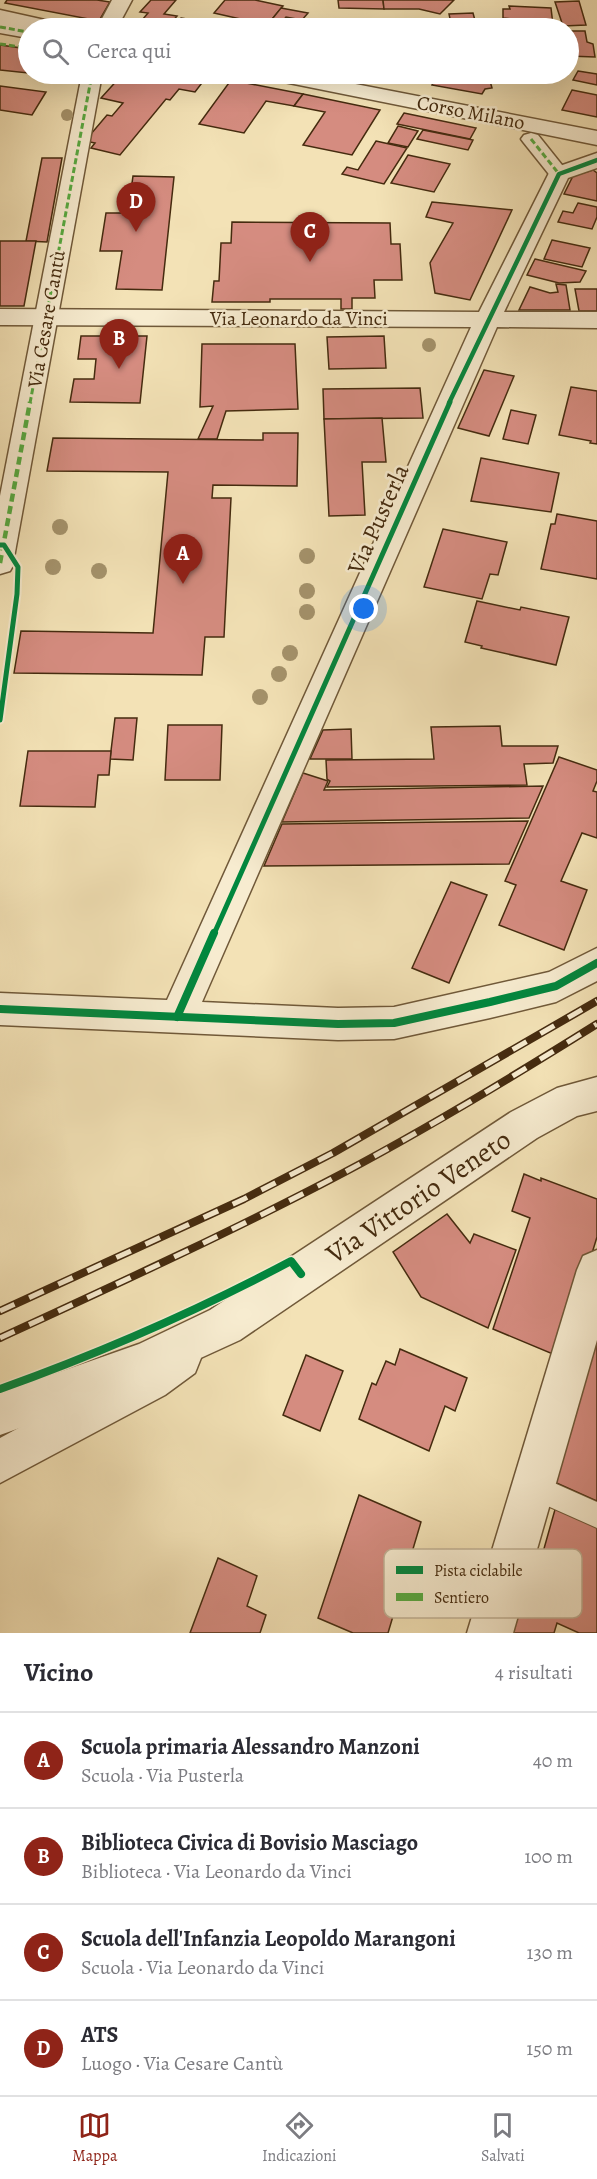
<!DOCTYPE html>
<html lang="it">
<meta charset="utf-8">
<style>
:root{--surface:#fff;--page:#f7f7f7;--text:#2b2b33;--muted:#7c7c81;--line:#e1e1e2;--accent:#8f2418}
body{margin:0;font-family:Alegreya,serif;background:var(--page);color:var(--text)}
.you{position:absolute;left:364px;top:609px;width:21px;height:21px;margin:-15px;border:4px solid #fff;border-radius:50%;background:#1a73e8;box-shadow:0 0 0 9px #1a73e833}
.badge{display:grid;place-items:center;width:39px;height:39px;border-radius:50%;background:var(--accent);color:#fff;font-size:20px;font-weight:700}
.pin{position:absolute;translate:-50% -50px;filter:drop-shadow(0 2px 3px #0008)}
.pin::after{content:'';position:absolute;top:32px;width:21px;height:18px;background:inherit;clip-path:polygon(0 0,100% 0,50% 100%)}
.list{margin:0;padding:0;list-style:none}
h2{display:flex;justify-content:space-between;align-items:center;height:78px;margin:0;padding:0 24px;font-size:26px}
h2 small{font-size:20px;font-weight:400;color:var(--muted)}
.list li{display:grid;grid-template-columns:39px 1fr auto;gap:18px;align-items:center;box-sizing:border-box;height:96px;padding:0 24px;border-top:2px solid var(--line)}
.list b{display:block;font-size:22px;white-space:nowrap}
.list p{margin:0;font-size:20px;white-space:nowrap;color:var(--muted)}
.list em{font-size:20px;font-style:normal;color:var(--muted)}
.icon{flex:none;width:33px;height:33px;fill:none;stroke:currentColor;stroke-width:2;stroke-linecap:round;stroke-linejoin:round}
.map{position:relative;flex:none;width:597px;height:1633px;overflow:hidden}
.search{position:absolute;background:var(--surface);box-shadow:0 6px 24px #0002;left:18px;right:18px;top:18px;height:66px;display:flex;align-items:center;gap:15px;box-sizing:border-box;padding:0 21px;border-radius:33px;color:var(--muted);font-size:22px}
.sheet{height:462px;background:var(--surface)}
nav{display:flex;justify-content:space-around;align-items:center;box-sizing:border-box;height:84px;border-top:2px solid var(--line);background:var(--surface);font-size:16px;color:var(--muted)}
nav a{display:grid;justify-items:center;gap:3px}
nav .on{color:var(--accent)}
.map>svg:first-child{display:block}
</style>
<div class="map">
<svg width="597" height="1633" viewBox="0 0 597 1633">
<rect width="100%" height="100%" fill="#f3e2b6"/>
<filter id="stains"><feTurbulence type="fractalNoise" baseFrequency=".00333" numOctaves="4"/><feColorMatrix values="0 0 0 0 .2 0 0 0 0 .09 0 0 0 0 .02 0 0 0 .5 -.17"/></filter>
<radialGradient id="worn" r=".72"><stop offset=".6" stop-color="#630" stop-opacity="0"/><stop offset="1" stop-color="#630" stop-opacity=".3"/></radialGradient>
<g fill="#d58c80" stroke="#452b0f" stroke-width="1.5">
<polygon points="7,0 97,0 110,2 99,21 5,3"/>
<polygon points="151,0 176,0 164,14 177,16 167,28 137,26 148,13 140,12"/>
<polygon points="225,0 255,0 283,6 267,25 214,13"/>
<polygon points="338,0 383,0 384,9 339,8"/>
<polygon points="383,0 454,0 440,14 419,9 384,9"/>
<polygon points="579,1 586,25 563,26 555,2"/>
<polygon points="509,6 551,8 553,25 542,24 539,28 512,28 511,19 503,18 503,9 510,9"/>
<polygon points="281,8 308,13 302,20 286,17 277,28 265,28"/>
<polygon points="473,13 477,28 452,28 449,14"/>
<polygon points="181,18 241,28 172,28"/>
<polygon points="335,20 368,20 369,28 335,28"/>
<polygon points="568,31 585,31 587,42 593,44 595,57 568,56"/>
<polygon points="0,45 28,49 28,73 0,70"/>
<polygon points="578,71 597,74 597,85 573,80"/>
<polygon points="111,74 201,74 208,75 195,92 179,89 170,100 166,99 120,155 91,148 95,143 85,141 107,115 112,116 123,103 101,98 121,76"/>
<polygon points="368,74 407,74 403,80"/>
<polygon points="438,74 463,77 463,74 488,74 492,88 485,89 482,94 432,85"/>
<polygon points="231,80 303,94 294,106 266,101 244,133 199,124"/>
<polygon points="0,86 46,92 32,115 0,110"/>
<polygon points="572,90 597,95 597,117 562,110"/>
<polygon points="303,94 380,110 352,155 303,145 325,112 294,106"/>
<polygon points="404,113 476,128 470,139 397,124"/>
<polygon points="398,126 418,131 408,147 388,143"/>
<polygon points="423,130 473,140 468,150 417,139"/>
<polygon points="376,141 407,148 384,184 342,174 347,167 358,170"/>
<polygon points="408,155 450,164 434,192 391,183"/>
<polygon points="42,158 62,158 47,242 26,241"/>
<polygon points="593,170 597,173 597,201 564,194 573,176"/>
<polygon points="133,176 174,177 162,290 116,289 122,251 100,251 106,213 128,213"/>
<polygon points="432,202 512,210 470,300 435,293 430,263 453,223 426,217"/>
<polygon points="578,203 597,207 597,217 592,229 558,222 563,211 573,213"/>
<polygon points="232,222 390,223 391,244 400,244 402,280 374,280 375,298 352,298 352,309 341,309 341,299 270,299 270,302 212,302 214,281 219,281 221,243 231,243"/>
<polygon points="552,240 590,248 582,267 544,259"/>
<polygon points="0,241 36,241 24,306 0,306"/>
<polygon points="535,259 586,271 580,282 559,283 527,275"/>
<polygon points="556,284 566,285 570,310 519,310 530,287 550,293 558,292"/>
<polygon points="575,289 597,289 597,311 579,311"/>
<polygon points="81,336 147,336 140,403 70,402 74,379 94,379 96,359 78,359"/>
<polygon points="384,336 386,368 329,369 327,337"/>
<polygon points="202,344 295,344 298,409 226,411 217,439 198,439 213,406 200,407"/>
<polygon points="484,370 514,376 489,436 458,428"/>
<polygon points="571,387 597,391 597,444 590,443 591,441 559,435"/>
<polygon points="420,388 423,418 324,419 323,389"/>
<polygon points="511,410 536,415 528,444 503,439"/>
<polygon points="382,418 386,462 362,462 365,515 329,516 324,419"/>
<polygon points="263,433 298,433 297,486 213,485 212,498 231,498 224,637 205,637 202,675 14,673 21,631 153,633 168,472 47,471 53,438 263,440"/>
<polygon points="481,458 559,473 551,512 471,501"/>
<polygon points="557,514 597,521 597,579 541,569 551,524 555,524"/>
<polygon points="443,529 507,542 498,575 490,574 482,599 424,587"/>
<polygon points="477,601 520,610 521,607 569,617 556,665 481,648 482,646 465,642"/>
<polygon points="115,718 137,718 133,760 110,759"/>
<polygon points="168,725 222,725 220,780 165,780"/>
<polygon points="500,726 502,746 558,746 553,763 524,764 527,785 327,787 330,781 327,779 326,760 434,759 431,727"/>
<polygon points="351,729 352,759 310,759 323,730"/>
<polygon points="28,751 111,751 109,775 98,775 95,807 20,806"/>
<polygon points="559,757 597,770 597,781 593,791 597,792 597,838 582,833 561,881 587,890 564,950 499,925 516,885 505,881"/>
<polygon points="303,773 328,781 324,790 543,786 529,818 282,822"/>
<polygon points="528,821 509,864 264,866 282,824"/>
<polygon points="451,882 487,895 449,983 412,968"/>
<polygon points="524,1174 541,1181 541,1178 597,1199 597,1237 560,1357 493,1329 530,1218 512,1211"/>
<polygon points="447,1214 470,1243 474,1234 516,1250 488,1328 421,1297 393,1252"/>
<polygon points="597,1331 597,1501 552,1481"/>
<polygon points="400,1349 467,1378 455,1411 445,1406 429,1451 359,1419 372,1383 376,1385 386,1361 395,1365"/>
<polygon points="306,1355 343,1371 320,1431 283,1415"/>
<polygon points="359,1495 421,1522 388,1633 353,1633 318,1618"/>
<polygon points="556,1506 597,1524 597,1633 579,1633 557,1623 554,1633 505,1633 524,1564 538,1570"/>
<polygon points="218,1558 257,1576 247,1606 266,1615 260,1633 190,1633"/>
</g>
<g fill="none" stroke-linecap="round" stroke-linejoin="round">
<g stroke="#705939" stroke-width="2">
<polygon id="service" points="534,1474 597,1502 597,1528 525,1496 521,1487 525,1478"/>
</g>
<g stroke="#705939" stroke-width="3">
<g id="pedestrian">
<polygon points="0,21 35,28 28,28 28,38 0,33"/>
<polygon points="82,74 102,74 13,563 9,570 0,572 0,496"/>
<polygon points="531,133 538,135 566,170 569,174 566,178 559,180 552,178 524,143 521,139 524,135"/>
</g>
</g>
<g stroke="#705939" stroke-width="3">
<g id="minor">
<polygon points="112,0 132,0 117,28 97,28"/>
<polygon points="597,153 597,168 568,178 504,312 597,312 597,328 497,327 202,1002 338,1008 394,1007 549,972 597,948 597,981 556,1002 490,1018 394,1039 338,1040 0,1025 0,993 167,1000 471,327 0,325 0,309 479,312 551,169"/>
<polygon points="0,553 10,556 14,564 10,571 0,574"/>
<polygon points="597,1250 597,1340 513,1633 467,1633 577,1270 583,1256"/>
<polygon points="180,1337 195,1343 201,1358 195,1373 165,1395 0,1483 0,1438 135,1365 165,1343"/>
</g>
</g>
<g stroke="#705939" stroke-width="3">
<g id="tertiary">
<polygon points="0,10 63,24 66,28 30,28 0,22"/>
<polygon points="264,74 304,74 597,131 597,145 274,80 266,79"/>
<polygon points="597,1077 597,1111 577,1116 537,1138 240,1340 146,1383 0,1435 0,1393 139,1344 210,1310 511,1112 557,1088"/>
</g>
</g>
<use href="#service" fill="#f7ecd0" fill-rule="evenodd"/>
<use href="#pedestrian" fill="#f7ecd0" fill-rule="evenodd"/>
<use href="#minor" fill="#f7ecd0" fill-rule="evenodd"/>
<use href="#tertiary" fill="#f7ecd0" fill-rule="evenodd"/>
<g stroke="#452b0f" stroke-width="8">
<g id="rail">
<polyline points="0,1311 244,1199 333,1153 597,1001"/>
<path d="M 0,1338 C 115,1285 231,1232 343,1173 C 430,1127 514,1076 597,1024"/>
</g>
</g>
<use href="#rail" stroke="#f7ecd0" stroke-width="5" stroke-dasharray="16" stroke-linecap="butt"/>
<g stroke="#56ab41" stroke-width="3" stroke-dasharray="6 3" stroke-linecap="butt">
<polyline points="0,27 28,32"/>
<polyline points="0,44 28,48"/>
<polyline points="531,139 559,174"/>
<polyline points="30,403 92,74"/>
</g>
<polyline stroke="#56ab41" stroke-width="4.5" stroke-dasharray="8 4.5" stroke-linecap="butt" points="0,563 30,402"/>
<g stroke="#f7ecd0" stroke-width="7">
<polyline id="cycleway-far2" points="449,403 559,174 597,160"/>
</g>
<g stroke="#f7ecd0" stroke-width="9">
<g id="cycleway-far1">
<polyline points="0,545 4,545 18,567 17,594 0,720"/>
<polyline points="214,934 450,402"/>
</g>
</g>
<g stroke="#f7ecd0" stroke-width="11">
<g id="cycleway">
<polyline points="0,1009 338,1024 394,1023 490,1002 556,986 597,963"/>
<polyline points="177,1017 214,933"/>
<path d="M 0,1389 C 100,1353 197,1311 291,1261 L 301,1274"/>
</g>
</g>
<use href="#cycleway-far2" stroke="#00873e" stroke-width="4.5"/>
<use href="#cycleway-far1" stroke="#00873e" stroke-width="5"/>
<use href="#cycleway" stroke="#00873e" stroke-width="8"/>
</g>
<g fill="#a4926b">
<circle cx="67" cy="115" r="6"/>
<circle cx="429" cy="345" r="7"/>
<circle cx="60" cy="527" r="8"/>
<circle cx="307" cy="556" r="8"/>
<circle cx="53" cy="567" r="8"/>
<circle cx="99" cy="571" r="8"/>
<circle cx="307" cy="591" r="8"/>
<circle cx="307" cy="612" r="8"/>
<circle cx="290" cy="653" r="8"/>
<circle cx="279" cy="674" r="8"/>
<circle cx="260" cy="697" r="8"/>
</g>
<g text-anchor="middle" stroke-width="5" stroke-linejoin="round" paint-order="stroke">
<g font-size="20" fill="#452b0f" stroke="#f7ecd0">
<text transform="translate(471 112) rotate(11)" y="7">Corso Milano</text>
<text x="299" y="325">Via Leonardo da Vinci</text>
<text transform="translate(46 319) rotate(-80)" y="7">Via Cesare Cantù</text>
</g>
<g font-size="24" fill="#452b0f" stroke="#f7ecd0">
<text transform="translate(378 519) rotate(-66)" y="8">Via Pusterla</text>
</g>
<g font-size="28" fill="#452b0f" stroke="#f7ecd0">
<text transform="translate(418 1196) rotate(-34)" y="10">Via Vittorio Veneto</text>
</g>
</g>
<rect x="384" y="1549" width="198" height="69" rx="9" fill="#f7ecd0" stroke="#c2b296" stroke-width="1.5"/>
<rect x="396" y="1566" width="27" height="8" fill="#00873e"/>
<rect x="396" y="1593" width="27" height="8" fill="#56ab41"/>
<g font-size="16" fill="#452b0f">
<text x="434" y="1576">Pista ciclabile</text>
<text x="434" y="1603">Sentiero</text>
</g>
<rect width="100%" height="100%" filter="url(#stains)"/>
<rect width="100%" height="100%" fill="url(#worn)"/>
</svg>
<div class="you"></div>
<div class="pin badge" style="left:183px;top:584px">A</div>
<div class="pin badge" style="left:119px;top:369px">B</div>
<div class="pin badge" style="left:310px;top:262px">C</div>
<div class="pin badge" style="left:136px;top:232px">D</div>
<div class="search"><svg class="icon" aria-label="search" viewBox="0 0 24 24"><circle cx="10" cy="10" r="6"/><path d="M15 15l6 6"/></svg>Cerca qui</div>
</div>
<section class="sheet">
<h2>Vicino<small>4 risultati</small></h2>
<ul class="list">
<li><span class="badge">A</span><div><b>Scuola primaria Alessandro Manzoni</b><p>Scuola · Via Pusterla</p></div><em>40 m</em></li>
<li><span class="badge">B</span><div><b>Biblioteca Civica di Bovisio Masciago</b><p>Biblioteca · Via Leonardo da Vinci</p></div><em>100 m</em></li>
<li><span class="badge">C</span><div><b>Scuola dell'Infanzia Leopoldo Marangoni</b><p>Scuola · Via Leonardo da Vinci</p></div><em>130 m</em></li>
<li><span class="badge">D</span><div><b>ATS</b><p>Luogo · Via Cesare Cantù</p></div><em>150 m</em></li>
</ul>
</section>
<nav>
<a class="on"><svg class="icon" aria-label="map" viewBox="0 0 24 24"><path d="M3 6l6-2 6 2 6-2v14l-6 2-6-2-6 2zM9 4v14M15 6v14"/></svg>Mappa</a>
<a><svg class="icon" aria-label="directions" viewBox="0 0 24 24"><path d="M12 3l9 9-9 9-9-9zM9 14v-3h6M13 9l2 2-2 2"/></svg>Indicazioni</a>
<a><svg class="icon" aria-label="saved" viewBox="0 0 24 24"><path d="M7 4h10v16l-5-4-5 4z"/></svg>Salvati</a>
</nav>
